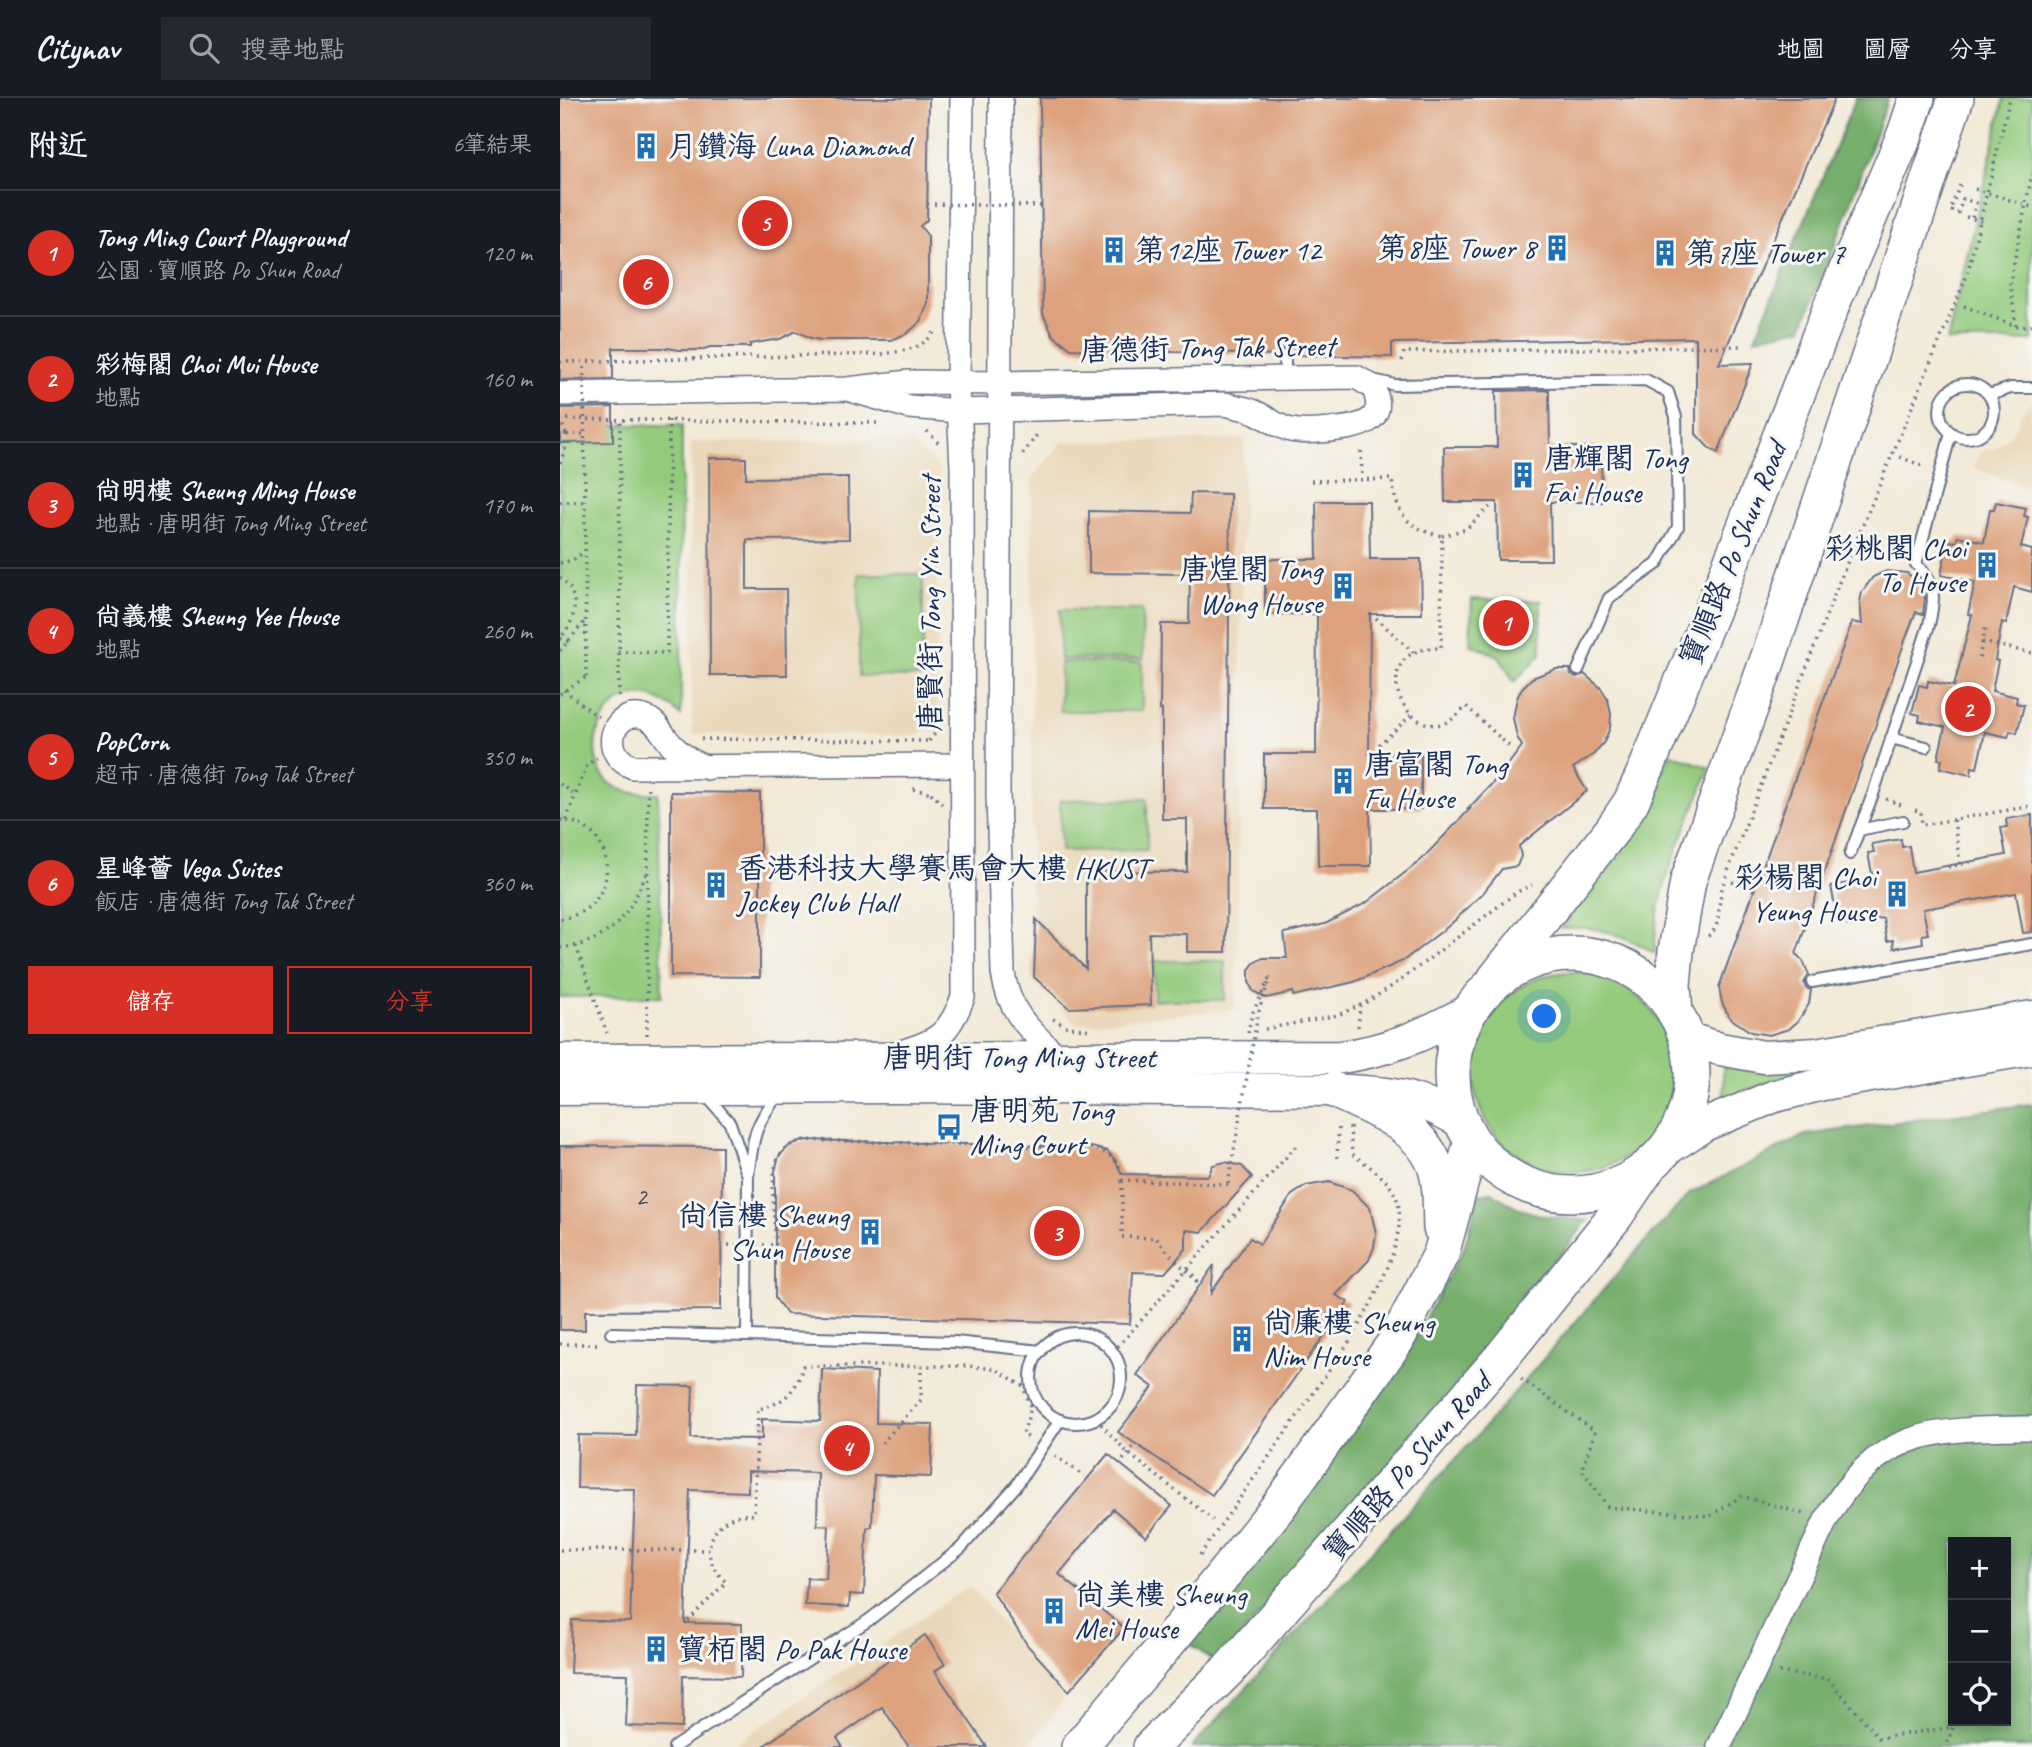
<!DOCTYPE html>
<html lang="zh-TW">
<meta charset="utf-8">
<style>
:root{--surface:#171b24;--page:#242831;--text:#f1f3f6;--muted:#9ea1a6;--line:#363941;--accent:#d93025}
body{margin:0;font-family:Caveat,"LXGW WenKai TC",sans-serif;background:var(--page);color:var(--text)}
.controls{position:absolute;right:21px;bottom:21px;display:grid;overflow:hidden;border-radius:0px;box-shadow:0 4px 10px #0003}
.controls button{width:63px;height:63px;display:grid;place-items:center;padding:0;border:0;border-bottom:2px solid var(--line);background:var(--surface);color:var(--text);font:35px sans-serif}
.you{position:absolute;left:985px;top:919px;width:24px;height:24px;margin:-18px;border:5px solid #fff;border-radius:50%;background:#1a73e8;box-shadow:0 0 0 10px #1a73e833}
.badge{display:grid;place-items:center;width:46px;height:46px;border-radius:50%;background:var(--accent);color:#fff;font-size:23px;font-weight:700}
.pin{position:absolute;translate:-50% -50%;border:4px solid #fff;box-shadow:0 2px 7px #0006}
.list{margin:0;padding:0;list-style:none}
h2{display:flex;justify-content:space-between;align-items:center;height:91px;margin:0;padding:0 28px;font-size:30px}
h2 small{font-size:23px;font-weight:400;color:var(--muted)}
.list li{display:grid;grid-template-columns:46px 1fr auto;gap:21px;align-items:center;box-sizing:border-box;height:126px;padding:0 28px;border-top:2px solid var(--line)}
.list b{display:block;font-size:26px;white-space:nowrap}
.list p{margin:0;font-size:23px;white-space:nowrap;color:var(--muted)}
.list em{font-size:23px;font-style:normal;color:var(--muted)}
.actions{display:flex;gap:14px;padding:21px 28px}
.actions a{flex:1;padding:16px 0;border:2px solid var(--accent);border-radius:0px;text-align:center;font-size:24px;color:var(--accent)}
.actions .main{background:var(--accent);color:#fff}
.icon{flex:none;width:38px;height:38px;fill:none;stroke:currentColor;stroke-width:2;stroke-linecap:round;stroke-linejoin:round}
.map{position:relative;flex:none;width:1472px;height:1649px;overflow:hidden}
header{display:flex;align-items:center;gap:42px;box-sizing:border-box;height:98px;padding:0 35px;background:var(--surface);border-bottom:2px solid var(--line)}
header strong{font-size:33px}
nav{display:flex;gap:38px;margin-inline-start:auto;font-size:24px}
.search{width:490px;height:63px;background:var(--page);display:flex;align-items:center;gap:18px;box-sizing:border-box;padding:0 24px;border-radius:0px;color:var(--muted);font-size:26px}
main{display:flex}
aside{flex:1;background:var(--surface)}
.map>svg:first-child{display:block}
</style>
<header>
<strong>Citynav</strong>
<div class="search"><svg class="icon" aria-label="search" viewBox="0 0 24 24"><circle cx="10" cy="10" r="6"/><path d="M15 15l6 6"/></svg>搜尋地點</div>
<nav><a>地圖</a><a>圖層</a><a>分享</a></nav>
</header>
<main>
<aside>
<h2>附近<small>6筆結果</small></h2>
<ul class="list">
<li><span class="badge">1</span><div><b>Tong Ming Court Playground</b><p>公園 · 寶順路 Po Shun Road</p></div><em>120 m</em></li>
<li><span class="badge">2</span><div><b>彩梅閣 Choi Mui House</b><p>地點</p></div><em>160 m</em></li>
<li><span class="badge">3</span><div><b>尚明樓 Sheung Ming House</b><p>地點 · 唐明街 Tong Ming Street</p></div><em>170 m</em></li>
<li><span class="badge">4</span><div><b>尚義樓 Sheung Yee House</b><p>地點</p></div><em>260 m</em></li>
<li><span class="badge">5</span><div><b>PopCorn</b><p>超市 · 唐德街 Tong Tak Street</p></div><em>350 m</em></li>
<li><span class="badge">6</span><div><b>星峰薈 Vega Suites</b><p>飯店 · 唐德街 Tong Tak Street</p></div><em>360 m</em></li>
</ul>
<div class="actions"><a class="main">儲存</a><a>分享</a></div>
</aside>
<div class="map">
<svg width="1472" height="1649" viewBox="0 0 1472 1649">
<rect width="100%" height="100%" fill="#f6f6f2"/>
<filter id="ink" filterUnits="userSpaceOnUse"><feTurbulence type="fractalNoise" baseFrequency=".0143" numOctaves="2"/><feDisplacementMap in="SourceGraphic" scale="14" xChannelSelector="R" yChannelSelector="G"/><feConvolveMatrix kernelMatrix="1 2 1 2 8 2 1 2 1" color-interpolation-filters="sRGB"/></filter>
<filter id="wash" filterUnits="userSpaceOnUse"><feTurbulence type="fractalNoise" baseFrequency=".00686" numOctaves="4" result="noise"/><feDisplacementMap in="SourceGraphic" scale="28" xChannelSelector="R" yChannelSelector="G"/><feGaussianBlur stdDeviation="1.57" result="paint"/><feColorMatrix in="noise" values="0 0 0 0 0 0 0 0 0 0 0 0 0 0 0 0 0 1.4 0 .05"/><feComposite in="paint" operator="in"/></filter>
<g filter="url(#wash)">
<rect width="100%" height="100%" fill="#f3ead8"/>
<g fill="#ead8ba">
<polygon points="1472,304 1472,391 1414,370 1420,354 1435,350 1452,336 1464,311"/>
<polygon points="684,341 676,911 517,926 471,881 472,379 503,344"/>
<polygon points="350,342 379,371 377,615 360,637 132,636 131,344"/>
<polygon points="410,1487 504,1602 468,1649 170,1649"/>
</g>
<g fill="#93ca7c" stroke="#577c6d" stroke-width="2">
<polygon points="1444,0 1472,0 1472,243 1387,243"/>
<path d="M 0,327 L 122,327 L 121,618 C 52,550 0,672 65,693 C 75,696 88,695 98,695 L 102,898 L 0,899 Z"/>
<polygon points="299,476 363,476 363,579 299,578"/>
<polygon points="912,501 981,503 981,556 954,584 939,558 910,546"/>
<polygon points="500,512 582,512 583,561 500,561"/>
<rect x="500" y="564" width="82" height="49"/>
<path d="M 1111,656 L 1150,670 C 1128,728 1093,791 1095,855 C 1065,837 1037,827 1001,830 L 1031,792 L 1073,731 Z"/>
<polygon points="587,701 587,752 501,753 500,702"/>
<rect x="594" y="863" width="71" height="39"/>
<circle cx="1013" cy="974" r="100"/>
<polygon points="1163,968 1198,973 1251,969 1252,977 1197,988 1164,1001"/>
</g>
<g fill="#76ae6c" stroke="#486e65" stroke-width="2" fill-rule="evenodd">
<polygon points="1296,0 1328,0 1284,124 1242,230 1195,240"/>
<path d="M 1472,1006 L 1472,1649 L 632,1649 L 915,1340 L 1083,1146 L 1129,1096 L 1245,1037 ZM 1393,1444 L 1446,1444 L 1446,1623 L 1393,1623 Z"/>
<path d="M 932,1094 C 963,1117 990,1121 1028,1122 L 893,1294 L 657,1566 L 629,1545 L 689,1474 L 839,1268 L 904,1150 L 919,1096 Z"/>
</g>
<g id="blocks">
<g fill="#dda27d">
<polygon points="0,0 369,0 367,122 360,128 368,138 368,205 361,223 348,235 331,242 260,242 251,240 236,233 220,241 190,246 190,249 150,249 141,252 119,252 108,250 53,250 53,281 0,282"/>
<polygon points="480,0 1275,0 1159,266 1193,265 1158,355 1148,349 1136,336 1136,240 832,245 832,259 733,257 726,250 721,252 717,257 511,251 493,237 483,216"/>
<polygon points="989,292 990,349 1041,349 1042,404 990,404 991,462 938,462 937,404 885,404 884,349 937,349 936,293"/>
<polygon points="53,309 53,344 0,345 0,310"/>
<polygon points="149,360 186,360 186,380 288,379 289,441 187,442 187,491 226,491 227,577 150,577"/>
<polygon points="631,395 670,396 666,854 627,854 627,836 589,835 591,907 509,910 474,879 476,821 526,871 526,773 627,774 627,721 602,721 602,612 600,612 601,526 629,526 630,476 529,475 529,413 630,415"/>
<polygon points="756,403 809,403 810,461 861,461 862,516 810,516 809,656 861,656 861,711 810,711 811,768 758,768 757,711 704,711 704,656 756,656 757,516 705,516 705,461 757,461"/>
<polygon points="1436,404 1466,410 1464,418 1468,419 1461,449 1472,452 1472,494 1454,489 1446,526 1442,524 1435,562 1438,563 1432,593 1457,599 1456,605 1464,607 1457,635 1450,633 1448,639 1425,634 1417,670 1412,669 1411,677 1380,670 1382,662 1378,661 1385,629 1359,623 1360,617 1352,615 1359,587 1367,589 1368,583 1394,588 1412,517 1408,516 1415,484 1381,477 1388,443 1396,444 1398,438 1424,444 1430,411 1434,411"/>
<polygon points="1326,473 1347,475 1363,488 1365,501 1363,516 1356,514 1347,537 1236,856 1243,863 1249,877 1244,885 1246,890 1251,892 1249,906 1238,923 1229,931 1209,937 1191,934 1170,920 1162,905 1159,889 1292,524 1302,526 1300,504 1302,494 1313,479"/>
<polygon points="996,571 1010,571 1011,576 1016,579 1024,576 1041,590 1048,602 1051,616 1050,630 1044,644 1034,656 1013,670 1027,693 959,748 961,758 957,768 942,771 923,795 891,826 843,863 794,884 733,898 733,894 706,900 693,893 689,884 689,872 694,865 703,860 727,860 724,835 765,826 806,805 860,763 910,711 908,711 941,676 962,648 957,639 953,620 957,600 962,590 972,580"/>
<polygon points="111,694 200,695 200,879 111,878"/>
<polygon points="1472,717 1472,834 1463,835 1456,795 1363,811 1368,836 1362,837 1363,845 1334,850 1333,842 1327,843 1323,820 1287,826 1286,822 1278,823 1271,788 1313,781 1308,755 1314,754 1312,746 1341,741 1342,749 1349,748 1353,774 1446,757 1441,730 1447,729 1446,721"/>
<polygon points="243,1042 531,1049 547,1053 555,1062 562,1076 648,1078 653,1067 665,1064 682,1068 692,1079 642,1134 626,1132 626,1151 605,1175 573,1174 570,1226 227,1216 215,1200 215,1073 219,1058 230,1047"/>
<polygon points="0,1048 162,1049 161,1212 25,1213 25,1232 0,1232"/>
<polygon points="769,1084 792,1092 810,1110 816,1135 814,1149 809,1162 776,1197 788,1204 652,1397 558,1334 593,1289 577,1277 654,1167 651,1195 690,1140 700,1146 732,1097 746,1088"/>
<polygon points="262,1271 317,1274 316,1325 373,1326 371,1379 314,1377 312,1429 307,1430 304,1497 290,1496 289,1509 245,1507 247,1480 266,1481 269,1428 257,1427 258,1375 188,1373 188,1394 130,1392 125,1525 182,1526 181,1579 123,1578 122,1630 66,1628 68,1576 10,1575 12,1522 70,1524 75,1391 17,1390 18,1337 76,1338 77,1287 133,1288 131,1340 202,1341 202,1321 260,1323"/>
<polygon points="548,1356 612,1408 586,1439 553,1411 499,1476 564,1530 509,1593 468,1548 433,1494"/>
<polygon points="365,1537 385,1566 375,1573 427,1649 349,1649 322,1609 277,1640 283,1649 202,1649"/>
</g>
</g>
</g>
<g filter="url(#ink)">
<use href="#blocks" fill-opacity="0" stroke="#677089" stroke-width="2"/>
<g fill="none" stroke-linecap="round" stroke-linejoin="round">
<g stroke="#677089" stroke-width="14">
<g id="lane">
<polyline points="725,280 725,258"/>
<polyline points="808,281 835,287 1086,282 1108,294 1116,319 1118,429 1097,466 1049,500 1018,572"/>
<circle cx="1407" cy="313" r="27"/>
<polyline points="1429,297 1451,290 1472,290"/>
<polyline points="1331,640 1366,649"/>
<polyline points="1299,732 1343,723"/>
<path d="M 1290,756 L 1313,696 L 1369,527 C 1375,500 1377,486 1356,466 L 1391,335"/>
<polyline points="1252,884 1472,846"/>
<polyline points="145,996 170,1025 186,1073"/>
<path d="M 51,1235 L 187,1238 L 188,1079 C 193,1041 194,1026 219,996"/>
<circle cx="516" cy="1280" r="45"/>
<polyline points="187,1238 395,1244 481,1253"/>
<polyline points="114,1649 309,1522 401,1450 456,1388 500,1322"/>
</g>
</g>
<g stroke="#677089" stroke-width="26">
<g id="street">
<path d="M 441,0 L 438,695 L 443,875 C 449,916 471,933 499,960"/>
<path d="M 0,296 L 287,291 L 349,284 L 440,285 L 796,279 L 813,289 C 830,326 796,329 770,332 C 758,333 744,335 731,332 C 718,329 709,321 697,315 C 688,310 675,309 665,306 L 400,313 L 349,309 L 287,291"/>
<path d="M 147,670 C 133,665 121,657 111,646 C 102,637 98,623 84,619 C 52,610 38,656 73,669 L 402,667"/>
<path d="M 340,954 C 377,944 390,935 403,899 L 402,370 L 398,285 L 402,0"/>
<path d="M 1159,1649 L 1266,1422 C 1318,1329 1375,1331 1472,1330"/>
</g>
</g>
<g stroke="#677089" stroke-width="35">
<g id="secondary">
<polyline points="1129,941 1160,951 1204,959 1256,956 1472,919"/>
<path d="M 0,962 L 780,959 C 828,953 866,936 908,913"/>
<path d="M 0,991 L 336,989 L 774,992 C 802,994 830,994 857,1003 C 872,1008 887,1016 902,1024"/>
<polyline points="1110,1049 1144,1027 1215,998 1263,986 1472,951"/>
</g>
</g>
<g stroke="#677089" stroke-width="38">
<g id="primary">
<circle cx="1012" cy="976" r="120"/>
<polyline points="935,881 1053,731 1071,704 1087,669 1163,485 1273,204 1345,36 1357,0"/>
<polyline points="1115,915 1113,887 1116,853 1128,783 1208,561 1396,0"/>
<path d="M 774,992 C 809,1009 858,1026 874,1065 C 882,1085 880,1110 881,1130"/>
<polyline points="519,1649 616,1535 719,1408 836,1243 881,1156 912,1043"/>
<polyline points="591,1649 672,1568 941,1260 1056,1117 1085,1074"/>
</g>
</g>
<g stroke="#677089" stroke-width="3.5" stroke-dasharray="2 5" stroke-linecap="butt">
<polyline points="1400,87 1390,112 1398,115 1403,101 1416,105 1412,120"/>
<polyline points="1406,119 1426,124"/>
<polyline points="1404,208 1456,228 1472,228"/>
<polyline points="1456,228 1450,184 1472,76"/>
<polyline points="842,263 844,254 1181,248"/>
<path d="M 0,264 L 322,256 C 343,253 365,251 376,231"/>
<polyline points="0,321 319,325"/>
<polyline points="367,333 379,345"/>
<polyline points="0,337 23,336"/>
<polyline points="801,353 802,381"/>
<polyline points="463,356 479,334"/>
<polyline points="1340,359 1365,369"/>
<polyline points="0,365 5,351 6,336"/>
<path d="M 751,383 L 832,381 C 836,416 846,430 882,438 L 881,550 C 792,548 856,673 906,608 L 951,650"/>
<polyline points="0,404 23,404"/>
<polyline points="882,438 906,431 930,409"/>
<polyline points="0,465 13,462 24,454"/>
<path d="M 0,479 C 21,496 17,522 0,540 L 9,544"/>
<polyline points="816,520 854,555"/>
<polyline points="1422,544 1472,555"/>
<polyline points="0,553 25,523"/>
<polyline points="58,554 107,555 109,321"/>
<polyline points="1419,560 1426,527"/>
<polyline points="4,592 38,619"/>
<polyline points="0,596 26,579"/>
<polyline points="59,599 60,321"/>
<polyline points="141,641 369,643"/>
<polyline points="369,643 381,628"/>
<polyline points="819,647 851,617"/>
<polyline points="0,686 15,696"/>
<polyline points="353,691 371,695"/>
<polyline points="371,695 382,706"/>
<polyline points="1326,701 1341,707"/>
<polyline points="1355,712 1361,714 1362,727 1472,708"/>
<path d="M 0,722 C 59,725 65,811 0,821"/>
<polyline points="6,722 27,667 37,660"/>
<polyline points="1394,722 1400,766"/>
<polyline points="1388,769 1413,764"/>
<polyline points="1172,784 1194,792"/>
<path d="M 1148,838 C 1162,828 1157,811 1161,796 C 1162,788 1166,781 1168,773 L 1280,482 L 1407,177 L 1450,0"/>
<polyline points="16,848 47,935"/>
<path d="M 0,850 C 51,845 68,818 87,774"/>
<polyline points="493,921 508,929 532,932"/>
<polyline points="798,929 800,907"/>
<polyline points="705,931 778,917 805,905 840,883 957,794 972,787"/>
<polyline points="688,935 692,916 710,879"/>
<polyline points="87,937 88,690"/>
<polyline points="777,1060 779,1025"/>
<polyline points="562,1083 562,1139 596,1140 616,1163"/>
<path d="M 216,1147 C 215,1125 208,1076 220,1057 C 226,1048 234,1045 243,1042 L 531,1050 C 548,1054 562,1063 562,1082 L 668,1086"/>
<polyline points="628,1171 640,1186"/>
<polyline points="0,1246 39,1246"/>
<polyline points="553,1254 737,1047"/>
<polyline points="961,1281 1035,1333 1022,1372 1048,1409 1150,1418 1182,1398 1247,1417"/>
<polyline points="536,1321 568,1355 653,1422"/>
<polyline points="322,1345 361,1302 361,1268"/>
<polyline points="495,1358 524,1378"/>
<polyline points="563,1362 575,1346"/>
<path d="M 0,1452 L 149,1452 C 152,1428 170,1414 194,1417 L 198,1311 C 223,1306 237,1293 243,1268 L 407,1268 L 436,1271 L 463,1288 L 471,1310 L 463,1336 L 471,1341"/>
<path d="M 640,1457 L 787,1247 C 808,1213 854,1135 835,1097 C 827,1079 807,1067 792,1056 L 790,1029"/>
<path d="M 128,1523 L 166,1484 C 156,1475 150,1466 149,1452"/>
<polyline points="1219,1574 1268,1581 1319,1640 1393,1629 1386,1649"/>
</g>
<use href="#lane" stroke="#fff" stroke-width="10"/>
<use href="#street" stroke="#fff" stroke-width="23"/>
<use href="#secondary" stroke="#fff" stroke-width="32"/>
<use href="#primary" stroke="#fff" stroke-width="35"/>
<g stroke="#677089" stroke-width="3.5" stroke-dasharray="2 5" stroke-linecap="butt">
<polyline points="1415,91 1472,109"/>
<polyline points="367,106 481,108"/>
<polyline points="24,269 26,579"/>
<polyline points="0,321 6,336"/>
<polyline points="668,1086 698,916 710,879"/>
<polyline points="161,1147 216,1147"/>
<polyline points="616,1163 640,1186"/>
</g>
</g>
</g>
<defs>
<g id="building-bare" transform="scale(2.1)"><path d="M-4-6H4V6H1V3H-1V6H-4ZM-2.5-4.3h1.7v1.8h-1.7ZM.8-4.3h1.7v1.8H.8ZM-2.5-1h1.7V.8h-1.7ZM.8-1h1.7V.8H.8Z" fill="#1f6fb2" stroke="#f6f6f2" stroke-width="2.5" paint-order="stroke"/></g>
<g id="bus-bare" transform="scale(2.1)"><path d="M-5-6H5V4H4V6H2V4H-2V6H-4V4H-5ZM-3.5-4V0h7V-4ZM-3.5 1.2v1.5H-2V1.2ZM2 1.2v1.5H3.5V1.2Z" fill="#1f6fb2" stroke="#f6f6f2" stroke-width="2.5" paint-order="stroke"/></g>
</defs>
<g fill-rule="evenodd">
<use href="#building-bare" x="86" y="48"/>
<use href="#building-bare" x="997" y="150"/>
<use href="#building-bare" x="554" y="152"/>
<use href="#building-bare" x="1105" y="155"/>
<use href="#building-bare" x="963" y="377"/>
<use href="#building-bare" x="1427" y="467"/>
<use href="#building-bare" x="783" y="488"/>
<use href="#building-bare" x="783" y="683"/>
<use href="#building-bare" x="156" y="787"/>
<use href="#building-bare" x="1337" y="796"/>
<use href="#bus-bare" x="389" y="1029"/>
<use href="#building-bare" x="310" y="1134"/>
<use href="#building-bare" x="682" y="1241"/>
<use href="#building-bare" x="494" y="1513"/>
<use href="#building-bare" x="96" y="1551"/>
</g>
<g text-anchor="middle" stroke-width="6" stroke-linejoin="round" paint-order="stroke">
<g font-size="26" fill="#4c4c66">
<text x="81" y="1107">2</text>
</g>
<g font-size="30" fill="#1b2f5e" stroke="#f6f6f2" text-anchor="start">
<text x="107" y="58">月鑽海 Luna Diamond</text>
<text x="976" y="160" text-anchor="end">第8座 Tower 8</text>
<text x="575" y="162">第12座 Tower 12</text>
<text x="1126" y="165">第7座 Tower 7</text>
<text x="984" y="370">唐輝閣 Tong<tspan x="984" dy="34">Fai House</tspan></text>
<text x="1406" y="460" text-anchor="end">彩桃閣 Choi<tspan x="1406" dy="34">To House</tspan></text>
<text x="762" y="481" text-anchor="end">唐煌閣 Tong<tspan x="762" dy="34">Wong House</tspan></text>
<text x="804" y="676">唐富閣 Tong<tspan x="804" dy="34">Fu House</tspan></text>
<text x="177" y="780">香港科技大學賽馬會大樓 HKUST<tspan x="177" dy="34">Jockey Club Hall</tspan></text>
<text x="1316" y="789" text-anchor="end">彩楊閣 Choi<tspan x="1316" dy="34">Yeung House</tspan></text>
<text x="410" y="1022">唐明苑 Tong<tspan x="410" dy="34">Ming Court</tspan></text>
<text x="289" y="1127" text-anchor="end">尚信樓 Sheung<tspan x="289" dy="34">Shun House</tspan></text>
<text x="703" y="1234">尚廉樓 Sheung<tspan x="703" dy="34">Nim House</tspan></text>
<text x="515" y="1506">尚美樓 Sheung<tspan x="515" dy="34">Mei House</tspan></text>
<text x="117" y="1561">寶栢閣 Po Pak House</text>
</g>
<g font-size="30" fill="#1b2f5e" stroke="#f6f6f2">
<text transform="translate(647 250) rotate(-1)" y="10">唐德街 Tong Tak Street</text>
<text transform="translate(1173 456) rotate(-68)" y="10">寶順路 Po Shun Road</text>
<text transform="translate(370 506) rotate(-90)" y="10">唐賢街 Tong Yin Street</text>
<text x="459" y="969">唐明街 Tong Ming Street</text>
<text transform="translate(847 1369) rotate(-49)" y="10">寶順路 Po Shun Road</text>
</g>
</g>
</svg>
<div class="controls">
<button>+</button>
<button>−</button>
<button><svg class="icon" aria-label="locate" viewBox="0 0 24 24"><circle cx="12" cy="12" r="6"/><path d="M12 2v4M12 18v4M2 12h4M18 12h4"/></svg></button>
</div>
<div class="you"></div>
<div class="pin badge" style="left:946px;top:525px">1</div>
<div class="pin badge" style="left:1408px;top:611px">2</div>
<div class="pin badge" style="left:497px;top:1135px">3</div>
<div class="pin badge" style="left:287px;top:1350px">4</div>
<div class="pin badge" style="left:205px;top:125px">5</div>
<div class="pin badge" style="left:86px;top:184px">6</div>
</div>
</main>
